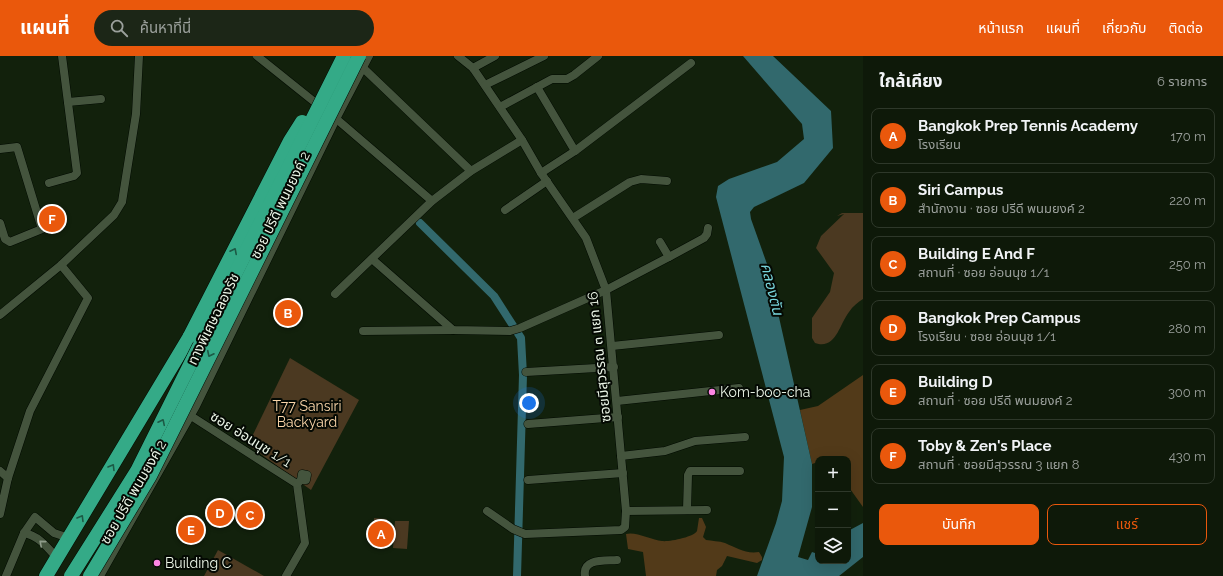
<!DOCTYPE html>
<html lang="th">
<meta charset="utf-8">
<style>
:root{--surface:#0e1909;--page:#1c2617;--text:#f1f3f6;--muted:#9ba09c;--line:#2e382a;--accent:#ea580c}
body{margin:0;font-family:Raleway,"Noto Sans Thai",sans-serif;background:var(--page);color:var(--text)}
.controls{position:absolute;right:12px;bottom:12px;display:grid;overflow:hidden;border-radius:8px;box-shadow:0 4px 16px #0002}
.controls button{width:36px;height:36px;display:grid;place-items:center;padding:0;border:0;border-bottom:1px solid var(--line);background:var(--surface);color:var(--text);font:20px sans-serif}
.you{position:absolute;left:529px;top:347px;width:14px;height:14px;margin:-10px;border:3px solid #fff;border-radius:50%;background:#1a73e8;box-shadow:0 0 0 6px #1a73e833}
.badge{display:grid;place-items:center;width:26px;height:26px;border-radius:50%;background:var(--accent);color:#fff;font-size:13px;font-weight:700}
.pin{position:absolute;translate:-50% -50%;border:2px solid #fff;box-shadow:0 1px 4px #0006}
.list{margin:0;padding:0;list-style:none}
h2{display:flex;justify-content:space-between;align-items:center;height:52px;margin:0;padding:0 16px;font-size:17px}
h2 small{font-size:13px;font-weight:400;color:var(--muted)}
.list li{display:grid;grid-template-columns:26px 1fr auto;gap:12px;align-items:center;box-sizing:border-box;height:56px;margin:0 8px 8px;padding:0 8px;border:1px solid var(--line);border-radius:8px}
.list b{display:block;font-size:15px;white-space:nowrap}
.list p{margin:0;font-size:13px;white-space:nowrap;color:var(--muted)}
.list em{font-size:13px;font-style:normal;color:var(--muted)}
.actions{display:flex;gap:8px;padding:12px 16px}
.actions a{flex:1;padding:9px 0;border:1px solid var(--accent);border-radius:8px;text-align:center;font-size:14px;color:var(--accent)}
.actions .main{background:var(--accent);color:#fff}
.icon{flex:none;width:22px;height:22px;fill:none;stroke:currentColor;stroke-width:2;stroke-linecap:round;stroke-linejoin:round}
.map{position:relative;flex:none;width:863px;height:520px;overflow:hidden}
header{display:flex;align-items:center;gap:24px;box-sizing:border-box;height:56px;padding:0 20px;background:var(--accent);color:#fff}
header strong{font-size:19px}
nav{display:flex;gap:22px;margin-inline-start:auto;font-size:14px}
.search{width:280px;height:36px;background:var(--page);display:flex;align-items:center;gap:10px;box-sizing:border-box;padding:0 14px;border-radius:22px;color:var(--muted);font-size:15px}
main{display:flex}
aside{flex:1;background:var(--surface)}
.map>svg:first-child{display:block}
</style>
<header>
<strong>แผนที่</strong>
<div class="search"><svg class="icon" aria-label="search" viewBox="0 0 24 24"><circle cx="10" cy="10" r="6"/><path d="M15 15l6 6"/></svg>ค้นหาที่นี่</div>
<nav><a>หน้าแรก</a><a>แผนที่</a><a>เกี่ยวกับ</a><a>ติดต่อ</a></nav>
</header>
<main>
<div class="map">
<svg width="863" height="520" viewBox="0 0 863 520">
<rect width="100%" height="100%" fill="#12210c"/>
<g fill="#4b3921">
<path d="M 842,157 L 863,157 L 863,243 C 858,246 853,250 849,256 C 839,269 836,294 815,287 L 812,282 L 812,262 L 830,236 L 834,217 L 816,192 L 821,180 L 844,158 L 837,160 Z"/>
<polygon points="290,302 359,344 311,434 248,389"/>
<polygon points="374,462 387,463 385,492 372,490"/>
<polygon points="395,465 409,465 407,493 393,492"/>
<polygon points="218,494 264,520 204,520"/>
</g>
<g fill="#523a19">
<polygon points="863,319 863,451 848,430 848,403 818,403 818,406 812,408 800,354 818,350"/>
<path d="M 699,462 L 702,462 L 706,471 L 703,481 L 706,484 C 712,485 719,485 725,487 C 737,492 745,498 759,496 L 762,501 L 762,504 L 757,507 L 727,500 L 722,510 L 717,514 L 716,520 L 646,520 L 643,496 L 628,493 L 626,478 C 635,475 652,484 662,485 C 669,486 694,481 697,475 Z"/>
</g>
<polygon fill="#32696d" points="743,0 773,0 831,55 833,92 804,127 754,151 750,156 751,163 767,208 812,408 812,451 798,501 808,504 812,496 818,498 818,505 848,505 848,475 863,467 863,501 839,520 757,520 776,467 782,445 784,401 716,141 718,130 729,123 777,106 804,83 802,68"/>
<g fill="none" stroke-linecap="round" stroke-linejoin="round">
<polyline stroke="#32696d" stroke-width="8" points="420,167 494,240 521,282 523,319 517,520"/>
<g stroke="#010a00" stroke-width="9">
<g id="street">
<polyline points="257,0 322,52"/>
<polyline points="458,0 473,12 522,84 541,117 586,182 606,234 626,455 625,471 621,474 525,478 513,473 487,455"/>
<polyline points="360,9 471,115"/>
<polyline points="473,12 495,0"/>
<polyline points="485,29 544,0"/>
<polyline points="537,31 575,95"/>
<polyline points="68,46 101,43"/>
<polyline points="500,51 552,23 567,23 574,19 598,0"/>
<polyline points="333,60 432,145"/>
<polyline points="0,93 17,91 42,173 10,186 5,183 0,167"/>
<polyline points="541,117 575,95 691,7"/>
<polyline points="49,127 74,120 77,117 62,0"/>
<polyline points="505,154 547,125"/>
<polyline points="573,162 630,126 641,123 667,125"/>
<polyline points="669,201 704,182 707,178 708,172"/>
<polyline points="372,203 453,274 510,275 520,272 606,234 667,202 669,201 660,186"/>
<polyline points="335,238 432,145 471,115 522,84"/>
<polyline points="0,259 61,209 114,159 122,146 136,58 139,0"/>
<polyline points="363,275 453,274"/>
<polyline points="612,290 719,279"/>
<polyline points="526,316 614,311"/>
<polyline points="617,345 739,332"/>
<polyline points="191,360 297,428 305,487 286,520"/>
<polyline points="528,368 618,361"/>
<polyline points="621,400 665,395 695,385 745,381"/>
<polyline points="0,415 8,422"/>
<polyline points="528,424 623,417"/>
<polyline points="297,428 301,424 302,418 307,419 306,424 301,424"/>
<polyline points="687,454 688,419 690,415 740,415"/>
<polyline points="626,455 707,454"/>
<polyline points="0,458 8,422 30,355 88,242 61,209"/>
<path d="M 24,477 C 39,480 47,491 57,502"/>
<polyline points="6,520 24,477 35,461 54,477 69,482"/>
<polyline points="100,520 196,350 336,63 369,0"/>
<path d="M 585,520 C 582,502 605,505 617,504"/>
</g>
</g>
<g stroke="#010a00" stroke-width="15">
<polyline id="highway" points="46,520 190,280"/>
</g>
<use href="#street" stroke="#44543d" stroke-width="8"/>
<use href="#highway" stroke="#34aa87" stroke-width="14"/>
<g stroke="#010a00" stroke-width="15" stroke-linecap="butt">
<g id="highway-bridge">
<polyline points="190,280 290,85 302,66"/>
<polyline points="71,520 137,415 344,0"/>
<polyline points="90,520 150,420 359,0"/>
</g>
</g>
<use href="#highway-bridge" stroke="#34aa87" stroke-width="14"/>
</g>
<defs><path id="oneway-chevron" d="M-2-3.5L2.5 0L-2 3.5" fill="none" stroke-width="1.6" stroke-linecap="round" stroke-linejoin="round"/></defs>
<g stroke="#1c5a45">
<use href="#oneway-chevron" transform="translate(234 195) rotate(-63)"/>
<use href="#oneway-chevron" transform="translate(210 298) rotate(116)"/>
<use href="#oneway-chevron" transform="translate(162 366) rotate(-64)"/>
<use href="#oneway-chevron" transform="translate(112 411) rotate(-59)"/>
<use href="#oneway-chevron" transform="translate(81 462) rotate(-59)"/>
</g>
<use stroke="#8f9c8a" href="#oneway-chevron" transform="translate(42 487) rotate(-139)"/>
<g fill="#fc86e3" stroke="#040903" stroke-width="1.5">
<circle cx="712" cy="336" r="4"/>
<circle cx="157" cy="507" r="4"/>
</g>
<g text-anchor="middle" stroke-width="4" stroke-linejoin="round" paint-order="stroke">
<g font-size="14" fill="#ebf5e7" stroke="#040903">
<text transform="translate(280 149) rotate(-64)" y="5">ซอย ปรีดี พนมยงค์ 2</text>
<text transform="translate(213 263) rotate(-64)" y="5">ทางพิเศษฉลองรัช</text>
<text transform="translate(599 301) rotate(-96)" y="5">ซอยมีสุวรรณ ๓ แยก 16</text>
<text transform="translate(251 383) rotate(32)" y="5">ซอย อ่อนนุช 1/1</text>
<text transform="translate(133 436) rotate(-60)" y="5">ซอย ปรีดี พนมยงค์ 2</text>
</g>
<g font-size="14" fill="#ebf5e7" stroke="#040903" text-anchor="start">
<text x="720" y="341">Kom-boo-cha</text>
<text x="165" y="512">Building C</text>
</g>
<g font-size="14" fill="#f9d4a8" stroke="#040903">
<text x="307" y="355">T77 Sansiri<tspan x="307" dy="16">Backyard</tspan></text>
</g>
<g font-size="15" font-style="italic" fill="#78d4db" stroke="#040903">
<text transform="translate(772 233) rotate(76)" y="5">คลองตัน</text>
</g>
</g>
</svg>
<div class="controls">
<button>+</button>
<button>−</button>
<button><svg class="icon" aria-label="layers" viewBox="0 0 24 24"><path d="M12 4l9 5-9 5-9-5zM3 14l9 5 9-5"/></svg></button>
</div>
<div class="you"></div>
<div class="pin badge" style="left:381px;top:478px">A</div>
<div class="pin badge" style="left:288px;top:257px">B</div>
<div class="pin badge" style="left:250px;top:459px">C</div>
<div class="pin badge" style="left:220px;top:457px">D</div>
<div class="pin badge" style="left:191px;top:474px">E</div>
<div class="pin badge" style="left:52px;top:163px">F</div>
</div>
<aside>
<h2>ใกล้เคียง<small>6 รายการ</small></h2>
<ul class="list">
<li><span class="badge">A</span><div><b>Bangkok Prep Tennis Academy</b><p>โรงเรียน</p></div><em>170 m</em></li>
<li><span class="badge">B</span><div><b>Siri Campus</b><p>สำนักงาน · ซอย ปรีดี พนมยงค์ 2</p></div><em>220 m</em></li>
<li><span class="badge">C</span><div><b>Building E And F</b><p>สถานที่ · ซอย อ่อนนุช 1/1</p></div><em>250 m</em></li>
<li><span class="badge">D</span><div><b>Bangkok Prep Campus</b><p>โรงเรียน · ซอย อ่อนนุช 1/1</p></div><em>280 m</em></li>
<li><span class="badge">E</span><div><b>Building D</b><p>สถานที่ · ซอย ปรีดี พนมยงค์ 2</p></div><em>300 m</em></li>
<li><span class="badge">F</span><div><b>Toby &amp; Zen's Place</b><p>สถานที่ · ซอยมีสุวรรณ 3 แยก 8</p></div><em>430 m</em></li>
</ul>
<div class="actions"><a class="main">บันทึก</a><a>แชร์</a></div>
</aside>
</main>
